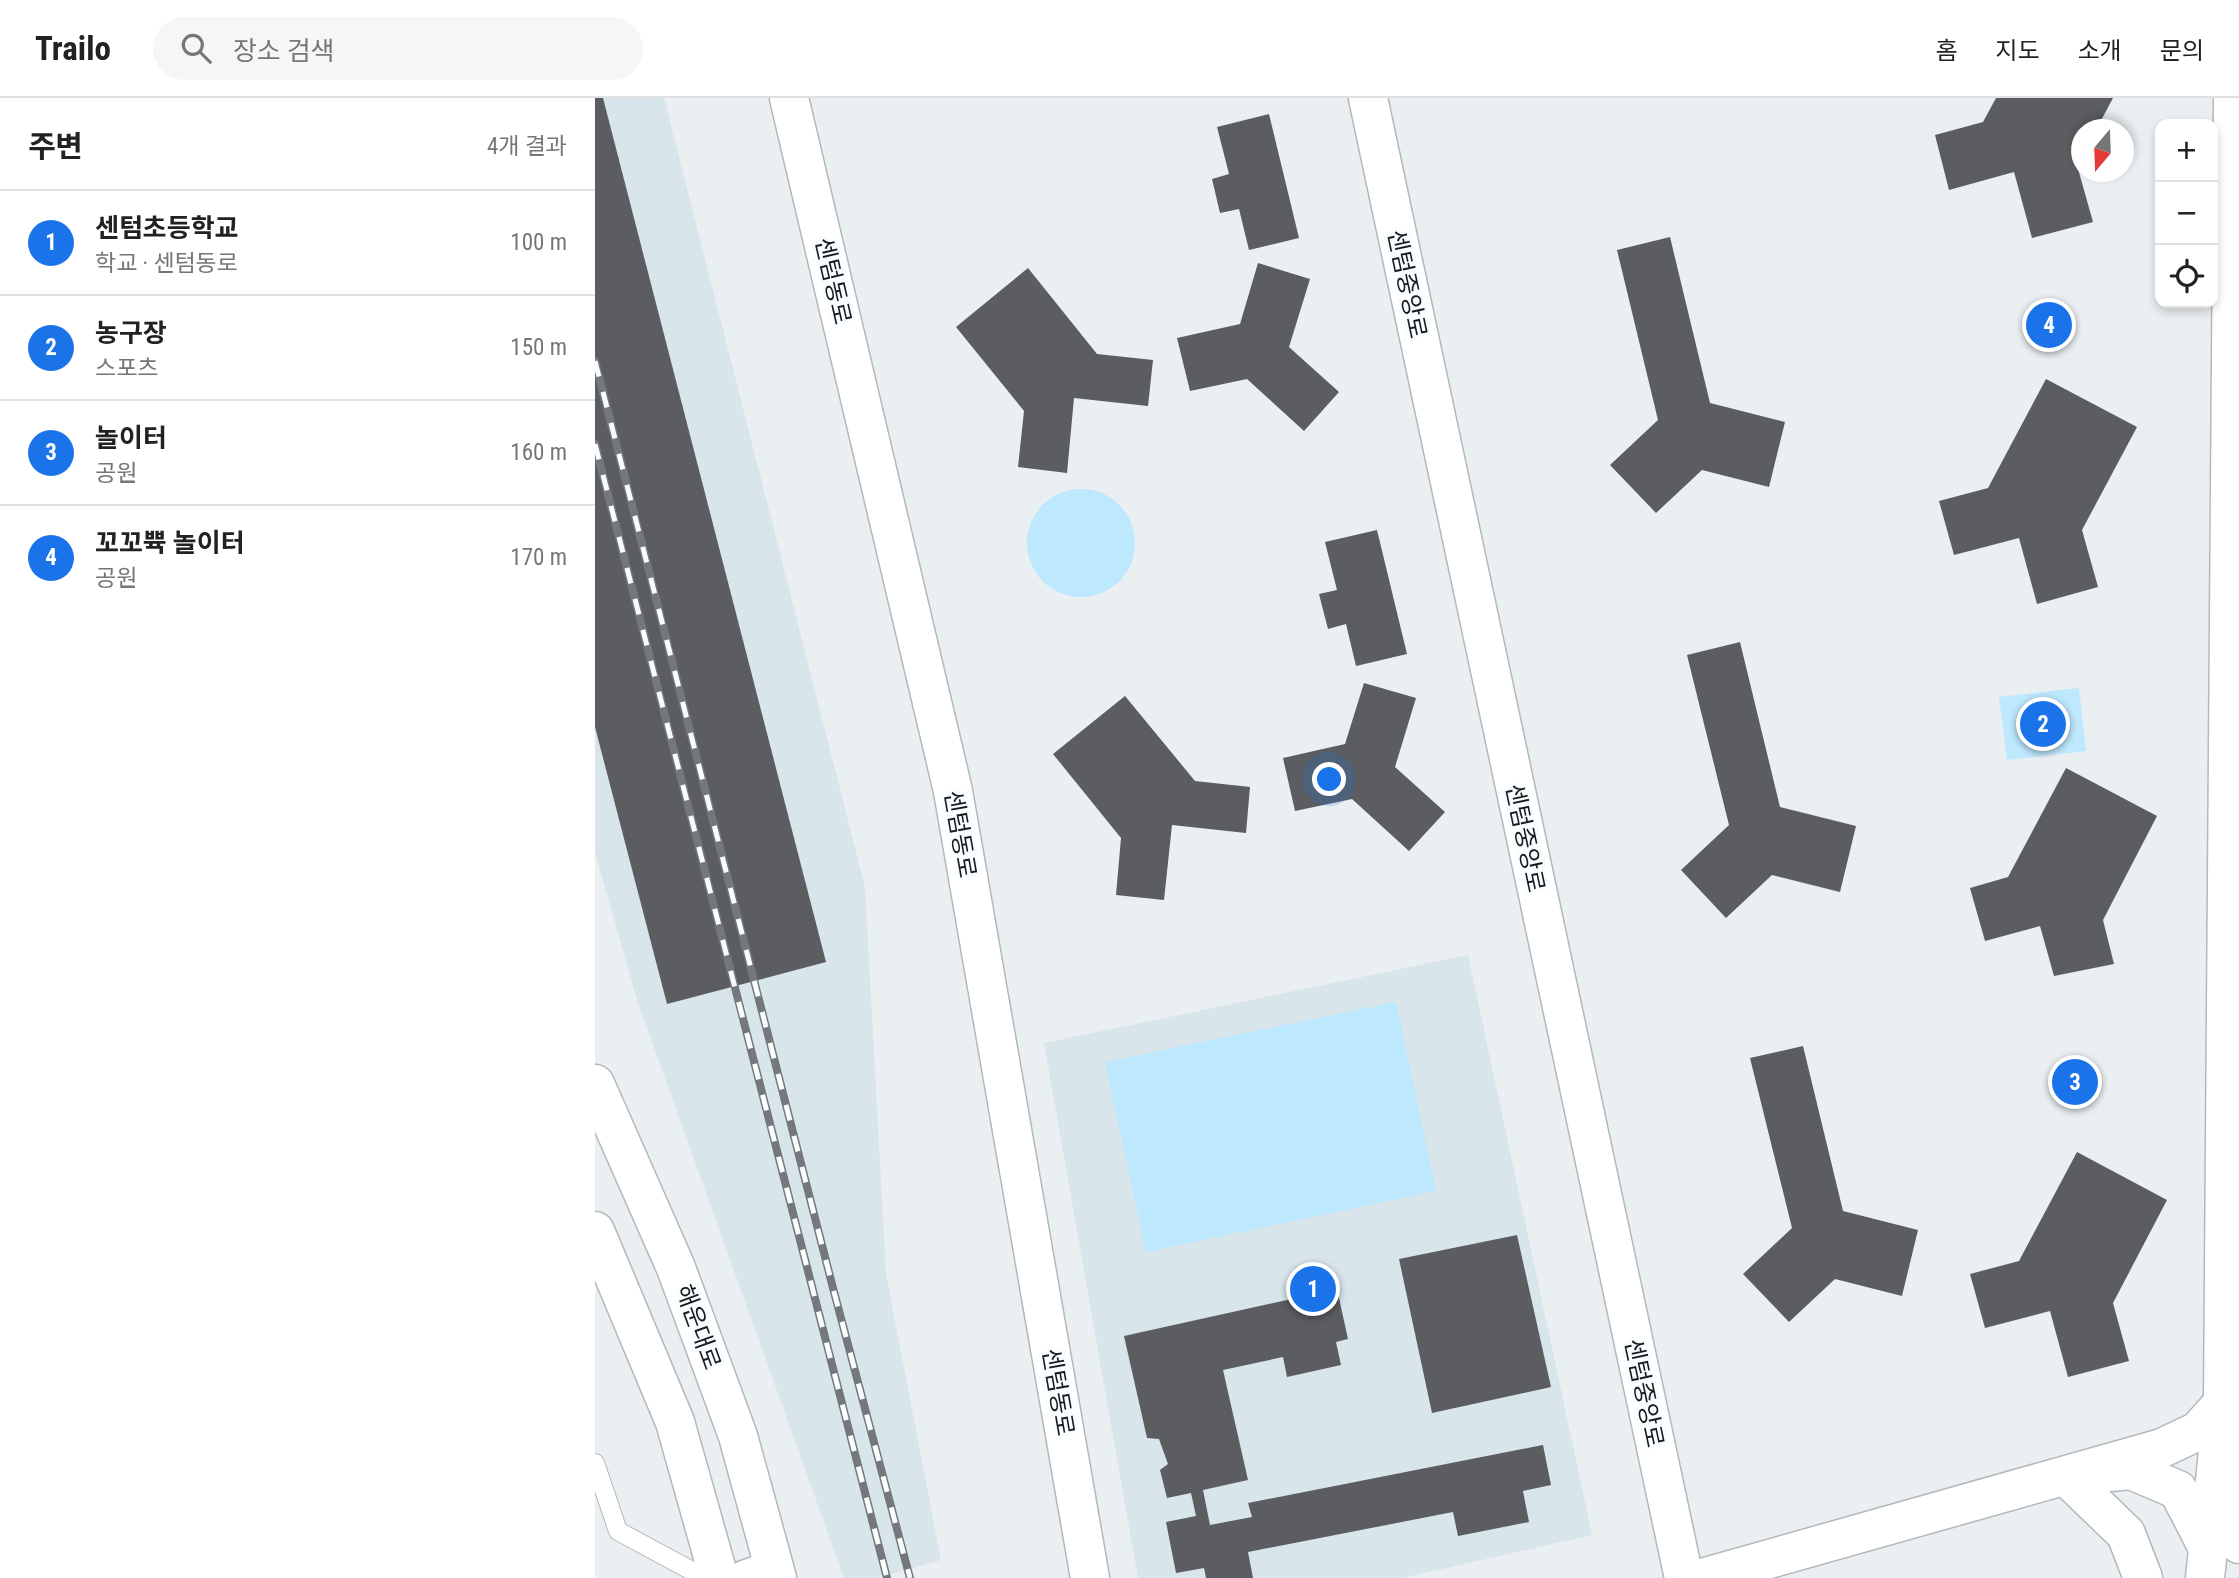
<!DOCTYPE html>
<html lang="ko">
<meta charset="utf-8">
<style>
:root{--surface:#fff;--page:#f6f6f6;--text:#222;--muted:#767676;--line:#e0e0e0;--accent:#1a73e8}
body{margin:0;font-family:"Roboto Condensed","Noto Sans KR",sans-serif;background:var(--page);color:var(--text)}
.controls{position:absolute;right:21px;top:21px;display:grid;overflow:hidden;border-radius:14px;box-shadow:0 4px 10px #0003}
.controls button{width:63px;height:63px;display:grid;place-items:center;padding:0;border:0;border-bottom:2px solid var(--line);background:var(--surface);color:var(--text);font:35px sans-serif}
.compass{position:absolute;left:1476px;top:21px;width:63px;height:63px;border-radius:50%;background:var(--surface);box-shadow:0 4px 10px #0003;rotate:199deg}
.you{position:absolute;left:735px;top:682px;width:24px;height:24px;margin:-18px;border:5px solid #fff;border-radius:50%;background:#1a73e8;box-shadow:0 0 0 10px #1a73e833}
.badge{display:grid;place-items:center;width:46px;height:46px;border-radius:50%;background:var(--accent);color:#fff;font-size:23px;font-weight:700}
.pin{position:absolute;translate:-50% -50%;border:4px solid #fff;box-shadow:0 2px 7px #0006}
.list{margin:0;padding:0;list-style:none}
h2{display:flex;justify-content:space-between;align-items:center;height:91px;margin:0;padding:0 28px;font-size:30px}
h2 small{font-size:23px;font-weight:400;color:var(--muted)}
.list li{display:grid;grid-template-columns:46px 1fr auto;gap:21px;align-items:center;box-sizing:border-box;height:105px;padding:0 28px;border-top:2px solid var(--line)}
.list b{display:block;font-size:26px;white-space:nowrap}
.list p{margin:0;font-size:23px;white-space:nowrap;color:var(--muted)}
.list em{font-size:23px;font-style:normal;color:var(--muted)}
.icon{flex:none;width:38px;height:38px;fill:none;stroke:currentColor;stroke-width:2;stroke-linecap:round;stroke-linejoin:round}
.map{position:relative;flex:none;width:1644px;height:1480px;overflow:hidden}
header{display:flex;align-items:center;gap:42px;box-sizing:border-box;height:98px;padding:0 35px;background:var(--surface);border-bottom:2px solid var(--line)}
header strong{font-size:33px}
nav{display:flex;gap:38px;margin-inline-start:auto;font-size:24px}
.search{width:490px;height:63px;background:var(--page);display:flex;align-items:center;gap:18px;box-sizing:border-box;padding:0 24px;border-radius:38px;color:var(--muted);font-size:26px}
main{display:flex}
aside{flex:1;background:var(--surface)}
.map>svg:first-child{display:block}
</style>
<header>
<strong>Trailo</strong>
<div class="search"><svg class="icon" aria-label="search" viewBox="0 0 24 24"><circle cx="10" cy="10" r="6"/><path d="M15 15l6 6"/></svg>장소 검색</div>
<nav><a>홈</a><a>지도</a><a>소개</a><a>문의</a></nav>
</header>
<main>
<aside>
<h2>주변<small>4개 결과</small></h2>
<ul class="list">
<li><span class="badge">1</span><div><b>센텀초등학교</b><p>학교 · 센텀동로</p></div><em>100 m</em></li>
<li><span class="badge">2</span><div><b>농구장</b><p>스포츠</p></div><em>150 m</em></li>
<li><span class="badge">3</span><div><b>놀이터</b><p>공원</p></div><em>160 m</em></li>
<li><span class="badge">4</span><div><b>꼬꼬쀽 놀이터</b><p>공원</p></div><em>170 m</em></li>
</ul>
</aside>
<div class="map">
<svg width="1644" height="1480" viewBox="0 0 1644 1480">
<rect width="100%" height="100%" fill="#eaeff2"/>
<g fill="#d8e5eb">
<polygon points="0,0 69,0 270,789 291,1176 346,1462 283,1480 249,1480 42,902 0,754"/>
<polygon points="873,857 997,1437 807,1480 543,1480 449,945"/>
</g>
<g fill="#bee8fd">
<circle cx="486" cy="445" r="54"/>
<polygon points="1484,590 1491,653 1412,662 1404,599"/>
<polygon points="801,904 841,1093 551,1154 510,964"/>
</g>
<g fill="#5b5d61">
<polygon points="0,0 8,0 231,864 72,906 0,629"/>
<polygon points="1401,0 1518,0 1501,32 1486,32 1486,59 1482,67 1498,124 1437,140 1419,74 1354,92 1340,37 1388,24"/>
<polygon points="674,16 704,140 654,152 644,111 625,115 617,81 634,76 622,29"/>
<polygon points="1075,139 1115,305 1190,324 1174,389 1107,372 1061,415 1015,367 1063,322 1022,152"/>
<polygon points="663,165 715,181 694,249 744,294 709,333 652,281 595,293 582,240 645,226"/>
<polygon points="433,170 502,256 558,262 553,308 479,300 472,375 423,369 429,313 361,229"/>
<polygon points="1451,281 1542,329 1487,432 1503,489 1442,506 1424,440 1359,457 1344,403 1393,390"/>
<polygon points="782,432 812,556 761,568 751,526 733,531 724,496 742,492 730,444"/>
<polygon points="1145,544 1185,709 1261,728 1245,794 1177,777 1131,820 1086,772 1134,727 1092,557"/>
<polygon points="769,585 821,600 800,669 850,714 814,753 757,701 700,713 688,660 750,646"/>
<polygon points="530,598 600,683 655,689 651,735 577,727 569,802 521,797 526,740 458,656"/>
<polygon points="1471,670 1562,718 1508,822 1519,866 1459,878 1445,828 1390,843 1375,790 1413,779"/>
<polygon points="1208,948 1248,1113 1323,1132 1307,1198 1240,1181 1194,1224 1148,1176 1197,1130 1155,960"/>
<polygon points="1482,1054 1572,1102 1518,1205 1534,1263 1473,1279 1455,1213 1390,1230 1375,1176 1424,1163"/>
<polygon points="922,1137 956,1289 837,1315 804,1161"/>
<polygon points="742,1191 753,1241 741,1244 746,1267 692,1279 688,1259 628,1272 653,1382 608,1392 615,1427 657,1419 653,1405 948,1347 956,1387 928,1393 934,1424 863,1438 858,1414 653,1454 658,1480 611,1480 609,1470 581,1475 571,1424 601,1418 596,1395 572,1400 565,1372 573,1366 564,1341 552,1340 529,1238"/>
</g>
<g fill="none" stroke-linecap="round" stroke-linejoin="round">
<g stroke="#b4b8bb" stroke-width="20">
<polyline id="service" points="0,1365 23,1433 110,1480"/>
</g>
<g stroke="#b4b8bb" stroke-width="38">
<polyline id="minor" points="150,1480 179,1470"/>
</g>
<g stroke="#b4b8bb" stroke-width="41">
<polyline id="tertiary" points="194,0 358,693 495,1480"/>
</g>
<g stroke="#b4b8bb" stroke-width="41">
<g id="secondary">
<polyline points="773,0 1089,1480"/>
<polyline points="1638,0 1628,1305 1644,1446"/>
<polyline points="0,986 81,1170 143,1338 182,1480"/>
<polyline points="0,1133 80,1324 124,1480"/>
<polyline points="1471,1378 1531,1436 1548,1480"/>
<polyline points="1107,1480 1567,1350 1603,1333 1628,1305"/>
</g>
</g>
<g stroke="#b4b8bb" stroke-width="41">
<g id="trunk">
<polyline points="1471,1378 1536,1372 1583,1392 1613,1450"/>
<polyline points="1610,1480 1628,1305"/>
</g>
</g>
<use href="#service" stroke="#fff" stroke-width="18"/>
<use href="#minor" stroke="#fff" stroke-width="35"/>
<use href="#tertiary" stroke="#fff" stroke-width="38"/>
<use href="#secondary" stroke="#fff" stroke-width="38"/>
<use href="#trunk" stroke="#fff" stroke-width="38"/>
<g stroke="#75787a" stroke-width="8">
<g id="rail">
<polyline points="0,263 238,1190 315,1480"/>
<polyline points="0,346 292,1480"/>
</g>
</g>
<use href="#rail" stroke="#f8fdff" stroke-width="5" stroke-dasharray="16" stroke-linecap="butt"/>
</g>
<g text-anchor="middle" stroke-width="7" stroke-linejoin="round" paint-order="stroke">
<g font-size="24" fill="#191a1b" stroke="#f8fdff">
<text transform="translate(238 183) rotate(77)" y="8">센텀동로</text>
<text transform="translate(812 186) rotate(78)" y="8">센텀중앙로</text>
<text transform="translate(365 736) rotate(80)" y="8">센텀동로</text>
<text transform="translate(930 740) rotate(78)" y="8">센텀중앙로</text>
<text transform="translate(103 1229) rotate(70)" y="8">해운대로</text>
<text transform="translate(463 1294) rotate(80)" y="8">센텀동로</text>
<text transform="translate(1049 1295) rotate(78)" y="8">센텀중앙로</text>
</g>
</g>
</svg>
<div class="controls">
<button>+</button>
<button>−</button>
<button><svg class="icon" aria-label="locate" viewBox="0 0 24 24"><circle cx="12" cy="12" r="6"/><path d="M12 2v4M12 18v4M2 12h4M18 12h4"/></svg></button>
</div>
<svg class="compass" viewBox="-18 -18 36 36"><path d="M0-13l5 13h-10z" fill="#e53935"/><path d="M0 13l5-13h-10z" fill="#767676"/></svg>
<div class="you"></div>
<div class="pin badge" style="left:718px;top:1191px">1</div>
<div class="pin badge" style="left:1448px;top:626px">2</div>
<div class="pin badge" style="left:1480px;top:984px">3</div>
<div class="pin badge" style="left:1454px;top:227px">4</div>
</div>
</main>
